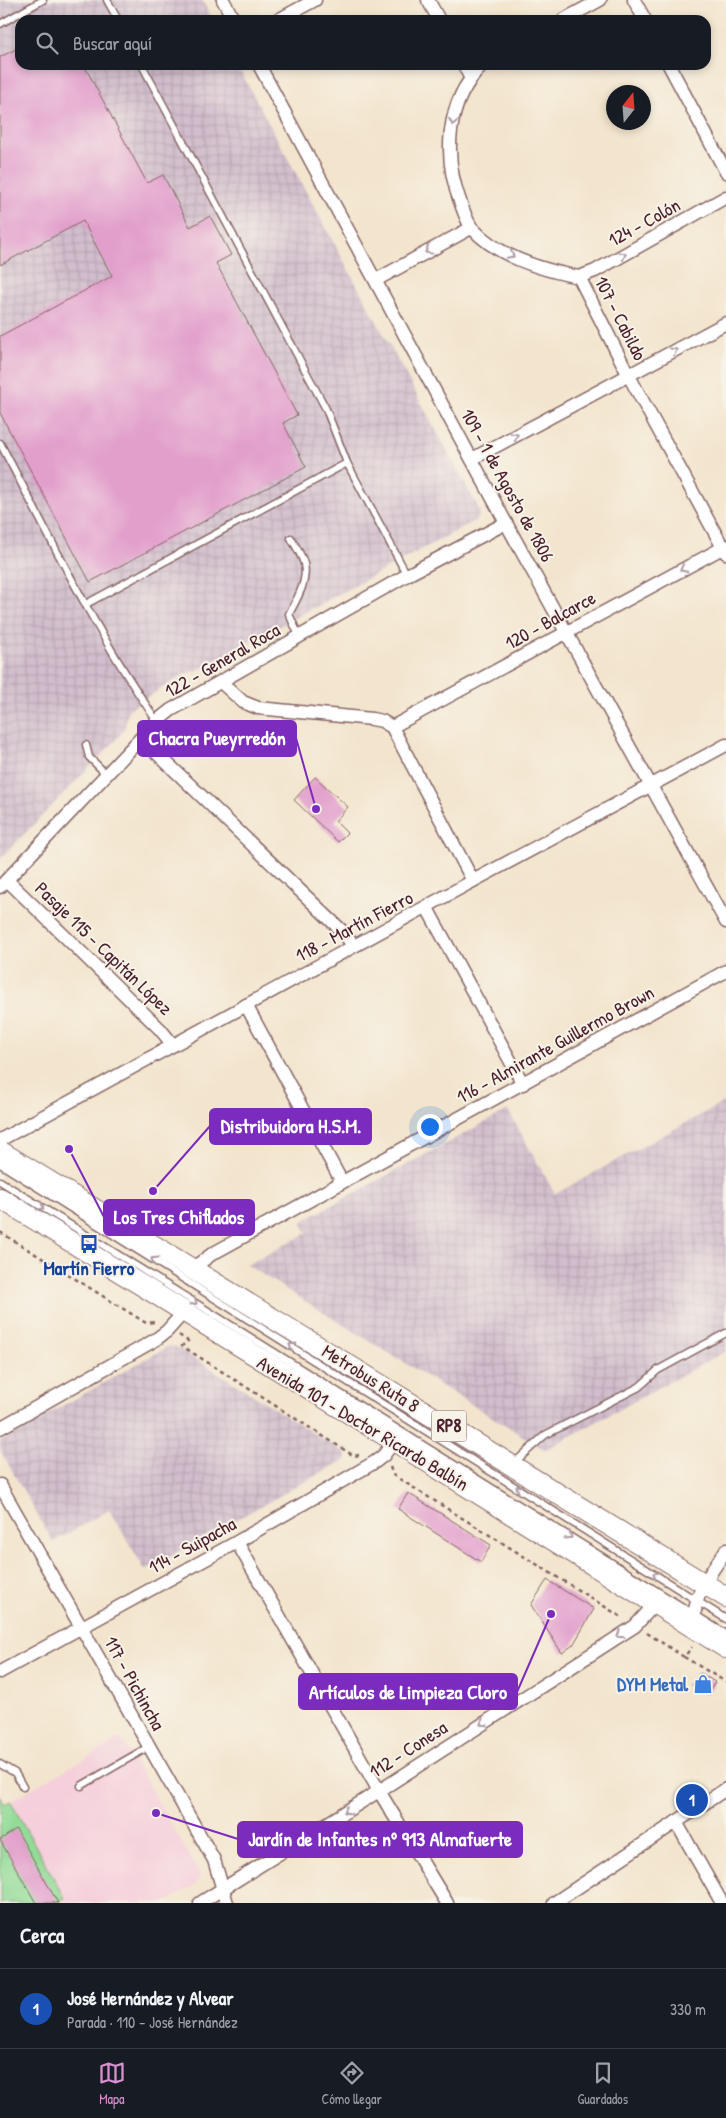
<!DOCTYPE html>
<html lang="es">
<meta charset="utf-8">
<style>
:root{--surface:#171b24;--page:#20242c;--text:#f1f3f6;--muted:#9ea1a6;--line:#363941;--accent:#d690ce}
body{margin:0;font-family:"Patrick Hand",sans-serif;background:var(--page);color:var(--text)}
.compass{position:absolute;left:606px;top:85px;width:45px;height:45px;border-radius:50%;background:var(--surface);box-shadow:0 2px 8px #0003;rotate:17deg}
.you{position:absolute;left:429px;top:1126px;width:18px;height:18px;margin:-12px;border:4px solid #fff;border-radius:50%;background:#1a73e8;box-shadow:0 0 0 8px #1a73e833}
.badge{display:grid;place-items:center;width:32px;height:32px;border-radius:50%;background:var(--accent);color:#fff;font-size:16px;font-weight:700}
.pin{position:absolute;translate:-50% -50%;border:2px solid #fff;box-shadow:0 1px 5px #0006}
.list{margin:0;padding:0;list-style:none}
h2{display:flex;justify-content:space-between;align-items:center;height:65px;margin:0;padding:0 20px;font-size:21px}
h2 small{font-size:16px;font-weight:400;color:var(--muted)}
.list li{display:grid;grid-template-columns:32px 1fr auto;gap:15px;align-items:center;box-sizing:border-box;height:80px;padding:0 20px;border-top:1px solid var(--line)}
.list b{display:block;font-size:19px;white-space:nowrap}
.list p{margin:0;font-size:16px;white-space:nowrap;color:var(--muted)}
.list em{font-size:16px;font-style:normal;color:var(--muted)}
.icon{flex:none;width:28px;height:28px;fill:none;stroke:currentColor;stroke-width:2;stroke-linecap:round;stroke-linejoin:round}
.map{position:relative;flex:none;width:726px;height:1903px;overflow:hidden}
.search{position:absolute;background:var(--surface);box-shadow:0 2px 8px #0003;left:15px;right:15px;top:15px;height:55px;display:flex;align-items:center;gap:12px;box-sizing:border-box;padding:0 18px;border-radius:15px;color:var(--muted);font-size:19px}
.sheet{height:145px;background:var(--surface)}
nav{display:flex;justify-content:space-around;align-items:center;box-sizing:border-box;height:70px;border-top:1px solid var(--line);background:var(--surface);font-size:14px;color:var(--muted)}
nav a{display:grid;justify-items:center;gap:2px}
nav .on{color:var(--accent)}
.map>svg:first-child{display:block}
</style>
<div class="map">
<svg width="726" height="1903" viewBox="0 0 726 1903">
<defs>
<pattern id="industrial-grid" width="8" height="8" patternUnits="userSpaceOnUse" patternTransform="scale(1.25)"><rect width="8" height="8" fill="#d1bdcc"/><path d="M0 4h8M4 0v8" fill="none" stroke="#b5a2af"/></pattern>
</defs>
<rect width="100%" height="100%" fill="#f7f3e8"/>
<filter id="ink" filterUnits="userSpaceOnUse"><feTurbulence type="fractalNoise" baseFrequency=".02" numOctaves="2"/><feDisplacementMap in="SourceGraphic" scale="10" xChannelSelector="R" yChannelSelector="G"/><feConvolveMatrix kernelMatrix="1 2 1 2 8 2 1 2 1" color-interpolation-filters="sRGB"/></filter>
<filter id="wash" filterUnits="userSpaceOnUse"><feTurbulence type="fractalNoise" baseFrequency=".0096" numOctaves="4" result="noise"/><feDisplacementMap in="SourceGraphic" scale="20" xChannelSelector="R" yChannelSelector="G"/><feGaussianBlur stdDeviation="1.12" result="paint"/><feColorMatrix in="noise" values="0 0 0 0 0 0 0 0 0 0 0 0 0 0 0 0 0 1.4 0 .05"/><feComposite in="paint" operator="in"/></filter>
<g filter="url(#wash)">
<rect width="100%" height="100%" fill="#f3e5cd"/>
<polygon fill="#f5cfdb" points="121,1738 200,1874 197,1884 164,1903 67,1903 10,1801"/>
<g fill="url(#industrial-grid)">
<polygon points="0,0 202,0 213,20 20,20 20,65 237,65 480,511 478,519 196,671 184,674 129,709 124,729 115,741 0,859"/>
<polygon points="726,1101 726,1351 545,1450 247,1265 307,1233 301,1222 508,1110 555,1194"/>
<polygon points="169,1346 177,1347 345,1453 346,1459 145,1570 109,1510 53,1542 0,1450 0,1441"/>
</g>
<polygon fill="#92dc98" stroke="#6e7e62" points="0,1795 5,1804 10,1801 65,1898 56,1903 0,1903"/>
<g id="blocks">
<g fill="#e29fcc">
<polygon points="20,47 20,65 84,65 147,183 163,175 190,227 210,216 231,255 216,263 297,415 283,423 306,467 90,582 0,413 0,336 112,276 83,221 0,265 0,57"/>
<polygon points="315,777 348,807 335,821 347,833 338,842 294,800"/>
<polygon points="408,1493 491,1545 481,1562 398,1509"/>
<polygon points="547,1580 594,1609 573,1645 562,1653 531,1605"/>
<polygon points="700,1673 715,1682 707,1695 692,1685"/>
<polygon points="16,1829 58,1903 36,1903 0,1840"/>
</g>
</g>
</g>
<g filter="url(#ink)">
<use href="#blocks" fill-opacity="0" stroke="#856464" stroke-width="1"/>
<g fill="none" stroke-linecap="round" stroke-linejoin="round">
<g stroke="#856464" stroke-width="9">
<g id="lane">
<polyline points="107,0 118,20"/>
<polyline points="0,24 43,0"/>
<polyline points="142,65 326,409 347,463 407,575"/>
<path d="M 0,443 C 50,536 96,634 157,721"/>
<path d="M 291,538 C 295,546 302,555 304,564 C 308,581 297,599 289,614 L 300,638"/>
<polyline points="86,604 347,463"/>
<polyline points="86,745 89,757 107,775"/>
<polyline points="0,1164 726,1619"/>
<polyline points="0,1181 726,1634"/>
<polyline points="513,1464 545,1435 639,1387 658,1370 726,1333"/>
<polyline points="0,1764 15,1773 23,1787"/>
<polyline points="81,1786 150,1746"/>
</g>
</g>
<g stroke="#856464" stroke-width="15">
<g id="street">
<polyline points="223,0 234,20"/>
<polyline points="428,0 439,20"/>
<polyline points="634,0 645,20"/>
<polyline points="278,20 315,0"/>
<polyline points="563,20 600,0"/>
<polyline points="259,65 506,523 726,922"/>
<polyline points="464,65 470,77"/>
<path d="M 483,65 C 445,101 443,158 461,204 C 464,212 467,222 472,228 C 498,257 542,270 579,277"/>
<polyline points="669,65 726,172"/>
<polyline points="579,277 629,376 726,553"/>
<polyline points="579,277 595,271 726,197"/>
<polyline points="376,280 471,228"/>
<polyline points="472,459 726,323"/>
<polyline points="222,683 243,702 258,708 372,719 382,721 392,727 473,881"/>
<polyline points="392,727 726,546"/>
<polyline points="141,738 341,930 354,946"/>
<polyline points="7,880 160,1029 173,1045"/>
<polyline points="0,887 157,721 171,710 407,575 506,523"/>
<polyline points="427,908 523,1084"/>
<polyline points="246,1005 342,1182"/>
<polyline points="0,1140 473,881 726,745"/>
<polyline points="193,1268 212,1254 726,971"/>
<polyline points="0,1428 155,1340 167,1331 184,1312"/>
<polyline points="0,1485 214,1860 227,1903"/>
<polyline points="237,1542 379,1791 447,1903"/>
<path d="M 697,1630 C 687,1601 711,1573 726,1550"/>
<polyline points="0,1672 237,1542 375,1462 384,1455 394,1441"/>
<polyline points="676,1822 722,1903"/>
<polyline points="200,1903 379,1791 635,1626 656,1603"/>
<polyline points="554,1903 726,1789"/>
</g>
</g>
<g stroke="#856464" stroke-width="22">
<g id="primary">
<polyline points="0,1151 726,1597"/>
<polyline points="0,1198 394,1441 726,1648"/>
</g>
</g>
<g stroke="#856464" stroke-width="2.5" stroke-dasharray="4 4" stroke-linecap="butt">
<polyline points="0,1232 146,1323 155,1322"/>
<polyline points="179,1335 188,1341 182,1346 354,1456 359,1455"/>
<polyline points="390,1467 393,1475 623,1618"/>
<polyline points="647,1633 684,1657 692,1647"/>
<polyline points="684,1657 726,1682"/>
</g>
<use href="#lane" stroke="#fff" stroke-width="6"/>
<use href="#street" stroke="#fff" stroke-width="12"/>
<use href="#primary" stroke="#fff" stroke-width="20"/>
</g>
<defs><path id="oneway-chevron" d="M-2-3.5L2.5 0L-2 3.5" fill="none" stroke-width="1.6" stroke-linecap="round" stroke-linejoin="round" transform="scale(1.25)"/></defs>
<g stroke="#ae9aa0">
<use href="#oneway-chevron" transform="translate(453 122) rotate(101)"/>
<use href="#oneway-chevron" transform="translate(428 251) rotate(151)"/>
<use href="#oneway-chevron" transform="translate(511 255) rotate(28)"/>
<use href="#oneway-chevron" transform="translate(623 255) rotate(-29)"/>
<use href="#oneway-chevron" transform="translate(674 351) rotate(-29)"/>
<use href="#oneway-chevron" transform="translate(515 436) rotate(-28)"/>
<use href="#oneway-chevron" transform="translate(683 569) rotate(152)"/>
<use href="#oneway-chevron" transform="translate(41 1207) rotate(32)"/>
<use href="#oneway-chevron" transform="translate(154 1260) rotate(-148)"/>
<use href="#oneway-chevron" transform="translate(194 1302) rotate(32)"/>
<use href="#oneway-chevron" transform="translate(292 1346) rotate(-148)"/>
<use href="#oneway-chevron" transform="translate(519 1488) rotate(-148)"/>
<use href="#oneway-chevron" transform="translate(569 1536) rotate(32)"/>
<use href="#oneway-chevron" transform="translate(656 1575) rotate(-148)"/>
<use href="#oneway-chevron" transform="translate(620 1635) rotate(147)"/>
<use href="#oneway-chevron" transform="translate(483 1723) rotate(147)"/>
<use href="#oneway-chevron" transform="translate(347 1811) rotate(148)"/>
</g>
</g>
<defs>
<g id="bus-bare" transform="scale(1.5)"><path d="M-5-6H5V4H4V6H2V4H-2V6H-4V4H-5ZM-3.5-4V0h7V-4ZM-3.5 1.2v1.5H-2V1.2ZM2 1.2v1.5H3.5V1.2Z" fill="#1a4fb4" stroke="#f7f3e8" stroke-width="2.5" paint-order="stroke"/></g>
<g id="shop-bare" transform="scale(1.5)"><path d="M-5-2.5h2.3a2.7 3.5 0 0 1 5.4 0H5L5.5 6h-11ZM-1.5-2.5h3a1.5 2.3 0 0 0-3 0Z" fill="#3f7fe0" stroke="#f7f3e8" stroke-width="2.5" paint-order="stroke"/></g>
</defs>
<g fill-rule="evenodd">
<use href="#bus-bare" x="89" y="1244"/>
<use href="#shop-bare" x="703" y="1684"/>
</g>
<g text-anchor="middle" stroke-width="4" stroke-linejoin="round" paint-order="stroke">
<rect fill="#f7f3e8" stroke="#7e5f64" stroke-width="1" x="431.5" y="1410.5" width="35" height="31" rx="4"/>
<g font-size="18" font-weight="bold" fill="#4a1f2b">
<text x="449" y="1432">RP8</text>
</g>
<g font-size="19" fill="#4a1f2b" stroke="#f7f3e8">
<text transform="translate(644 222) rotate(-29)" y="7">124 - Colón</text>
<text transform="translate(621 318) rotate(63)" y="7">107 - Cabildo</text>
<text transform="translate(508 485) rotate(61)" y="7">109 - 1 de Agosto de 1806</text>
<text transform="translate(550 620) rotate(-29)" y="7">120 - Balcarce</text>
<text transform="translate(222 660) rotate(-30)" y="7">122 - General Roca</text>
<text transform="translate(354 926) rotate(-28)" y="7">118 - Martín Fierro</text>
<text transform="translate(104 948) rotate(44)" y="7">Pasaje 115 - Capitán López</text>
<text transform="translate(555 1044) rotate(-29)" y="7">116 - Almirante Guillermo Brown</text>
<text transform="translate(371 1378) rotate(32)" y="7">Metrobus Ruta 8</text>
<text transform="translate(363 1423) rotate(31)" y="7">Avenida 101 - Doctor Ricardo Balbín</text>
<text transform="translate(192 1545) rotate(-29)" y="7">114 - Suipacha</text>
<text transform="translate(135 1683) rotate(61)" y="7">117 - Pichincha</text>
<text transform="translate(408 1749) rotate(-33)" y="7">112 - Conesa</text>
</g>
<g font-size="19" font-weight="bold" fill="#164399" stroke="#f7f3e8">
<text x="89" y="1275">Martín Fierro</text>
</g>
<g font-size="19" font-weight="bold" fill="#366cbe" stroke="#f7f3e8" text-anchor="end">
<text x="688" y="1691">DYM Metal</text>
</g>
</g>
<path fill="none" stroke="#7b2cbf" stroke-width="2" d="M316 809L296 738M153 1191L210 1126M69 1149L104 1217M551 1614L517 1692M156 1813L238 1839"/>
<g fill="#7b2cbf" stroke="#f7f3e8" stroke-width="2">
<circle cx="316" cy="809" r="5"/>
<circle cx="153" cy="1191" r="5"/>
<circle cx="69" cy="1149" r="5"/>
<circle cx="551" cy="1614" r="5"/>
<circle cx="156" cy="1813" r="5"/>
</g>
<g fill="#7b2cbf" stroke="#7b2cbf" stroke-width="2">
<rect x="138" y="721" width="158" height="35" rx="5"/>
<rect x="210" y="1109" width="161" height="35" rx="5"/>
<rect x="104" y="1200" width="150" height="35" rx="5"/>
<rect x="299" y="1674" width="218" height="35" rx="5"/>
<rect x="238" y="1822" width="284" height="35" rx="5"/>
</g>
<g font-size="20" text-anchor="middle" font-weight="bold" fill="#fff">
<text x="217" y="745">Chacra Pueyrredón</text>
<text x="291" y="1133">Distribuidora H.S.M.</text>
<text x="179" y="1224">Los Tres Chiflados</text>
<text x="408" y="1699">Artículos de Limpieza Cloro</text>
<text x="380" y="1846">Jardín de Infantes nº 913 Almafuerte</text>
</g>
</svg>
<svg class="compass" viewBox="-18 -18 36 36"><path d="M0-13l5 13h-10z" fill="#e53935"/><path d="M0 13l5-13h-10z" fill="#9ea1a6"/></svg>
<div class="you"></div>
<div class="pin badge" style="left:692px;top:1800px;background:#1a4fb4">1</div>
<div class="search"><svg class="icon" aria-label="search" viewBox="0 0 24 24"><circle cx="10" cy="10" r="6"/><path d="M15 15l6 6"/></svg>Buscar aquí</div>
</div>
<section class="sheet">
<h2>Cerca<small></small></h2>
<ul class="list">
<li><span class="badge" style="background:#1a4fb4">1</span><div><b>José Hernández y Alvear</b><p>Parada · 110 - José Hernández</p></div><em>330 m</em></li>
</ul>
</section>
<nav>
<a class="on"><svg class="icon" aria-label="map" viewBox="0 0 24 24"><path d="M3 6l6-2 6 2 6-2v14l-6 2-6-2-6 2zM9 4v14M15 6v14"/></svg>Mapa</a>
<a><svg class="icon" aria-label="directions" viewBox="0 0 24 24"><path d="M12 3l9 9-9 9-9-9zM9 14v-3h6M13 9l2 2-2 2"/></svg>Cómo llegar</a>
<a><svg class="icon" aria-label="saved" viewBox="0 0 24 24"><path d="M7 4h10v16l-5-4-5 4z"/></svg>Guardados</a>
</nav>
